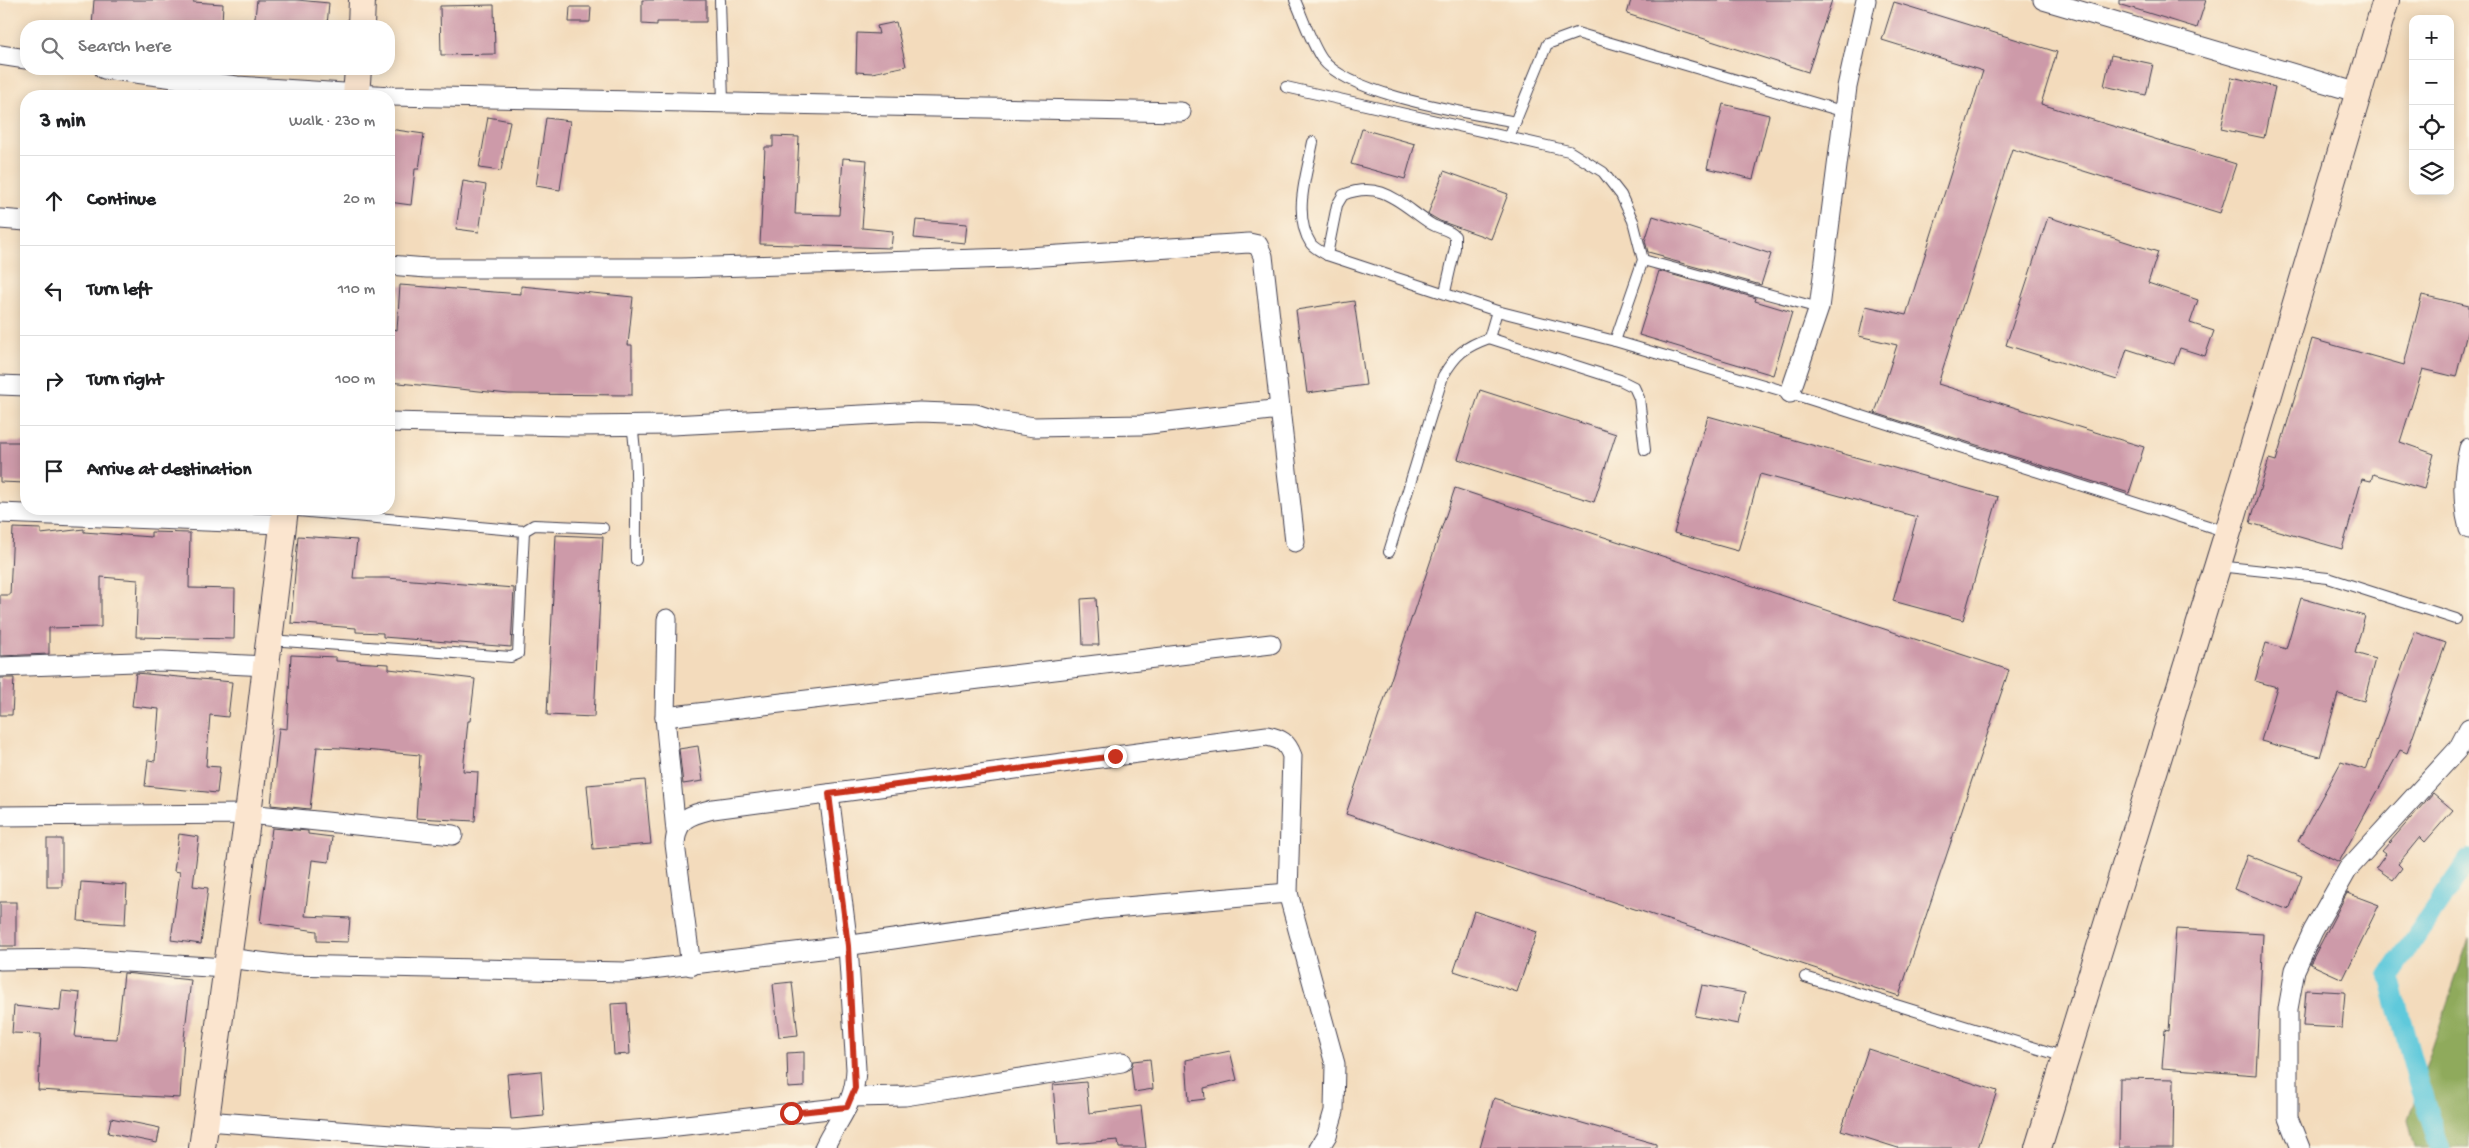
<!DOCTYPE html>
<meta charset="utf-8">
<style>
:root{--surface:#fff;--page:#f6f6f6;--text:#202124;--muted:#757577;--line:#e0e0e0}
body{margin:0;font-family:"Gochi Hand",sans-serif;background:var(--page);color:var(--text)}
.controls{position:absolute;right:15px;top:15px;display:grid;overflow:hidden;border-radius:10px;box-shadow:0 2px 12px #0003}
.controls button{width:45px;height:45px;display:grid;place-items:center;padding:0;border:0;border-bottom:1px solid var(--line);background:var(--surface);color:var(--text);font:25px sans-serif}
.stop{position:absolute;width:15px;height:15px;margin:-11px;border:4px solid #c8321e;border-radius:50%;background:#fff}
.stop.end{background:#c8321e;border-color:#fff;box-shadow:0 1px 5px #0008}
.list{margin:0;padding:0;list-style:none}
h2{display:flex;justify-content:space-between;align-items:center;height:65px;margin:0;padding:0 20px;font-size:21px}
h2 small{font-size:16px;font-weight:400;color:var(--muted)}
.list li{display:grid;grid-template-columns:32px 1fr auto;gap:15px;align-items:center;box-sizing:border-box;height:90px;padding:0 20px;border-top:1px solid var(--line)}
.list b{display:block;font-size:19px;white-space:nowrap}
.list em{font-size:16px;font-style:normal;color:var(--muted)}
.icon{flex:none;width:28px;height:28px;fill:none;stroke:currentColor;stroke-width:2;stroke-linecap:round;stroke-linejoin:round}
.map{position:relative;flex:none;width:2469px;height:1148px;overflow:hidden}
.search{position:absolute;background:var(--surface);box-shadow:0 2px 12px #0003;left:20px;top:20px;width:375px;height:55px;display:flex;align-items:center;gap:12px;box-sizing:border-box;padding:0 18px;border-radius:20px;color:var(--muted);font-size:19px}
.panel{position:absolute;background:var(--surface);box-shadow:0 2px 12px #0003;left:20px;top:90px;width:375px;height:425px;border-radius:20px}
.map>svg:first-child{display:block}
</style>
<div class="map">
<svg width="2469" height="1148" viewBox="0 0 2469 1148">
<rect width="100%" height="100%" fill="#fcf5e5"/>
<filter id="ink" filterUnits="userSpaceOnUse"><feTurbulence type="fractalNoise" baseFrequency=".02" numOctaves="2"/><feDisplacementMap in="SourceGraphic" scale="10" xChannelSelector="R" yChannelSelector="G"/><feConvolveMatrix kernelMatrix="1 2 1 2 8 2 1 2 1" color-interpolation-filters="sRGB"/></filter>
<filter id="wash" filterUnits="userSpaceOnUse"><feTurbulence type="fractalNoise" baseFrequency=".0096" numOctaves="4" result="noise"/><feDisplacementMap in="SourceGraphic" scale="20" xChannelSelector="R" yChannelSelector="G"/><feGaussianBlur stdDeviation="1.12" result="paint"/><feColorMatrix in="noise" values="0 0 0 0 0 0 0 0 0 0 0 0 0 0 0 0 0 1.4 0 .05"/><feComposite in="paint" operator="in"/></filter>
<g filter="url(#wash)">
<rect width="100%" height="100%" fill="#f3dbbc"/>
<polygon fill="#8faa5c" stroke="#58664c" points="2469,938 2469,1148 2415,1148 2408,1120"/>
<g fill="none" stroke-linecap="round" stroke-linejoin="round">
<polyline stroke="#5fc9db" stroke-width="20" points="2440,1148 2418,1082 2389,976 2469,859"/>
</g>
<g id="blocks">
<g fill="#cd9aa9">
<polygon points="94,0 193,0 193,2 223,4 222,23 191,22 191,26 92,26"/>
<polygon points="257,0 297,0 329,3 327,26 254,26"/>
<polygon points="642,0 706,0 706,22 657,22 657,25 642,24"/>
<polygon points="1631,0 1832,0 1808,72 1627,14"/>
<polygon points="2119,0 2206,0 2197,28 2119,4"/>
<polygon points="1894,2 2057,52 2041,104 2236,164 2220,213 2012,149 1938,384 2144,447 2129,493 1875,413 1897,345 1859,336 1866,306 1906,315 1983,71 1882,40"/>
<polygon points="494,5 495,54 441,55 440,6"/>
<polygon points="570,7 591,7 590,22 569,22"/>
<polygon points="896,22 906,66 872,73 856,72 857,33 879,34 877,26"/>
<polygon points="2111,55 2153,64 2146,95 2104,86"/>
<polygon points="2232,77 2275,87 2264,138 2221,129"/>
<polygon points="1723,104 1769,115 1753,179 1707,168"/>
<polygon points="488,117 510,121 501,171 479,168"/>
<polygon points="546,118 570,121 560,190 536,186"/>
<polygon points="389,129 424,134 419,169 415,169 411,205 389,202"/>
<polygon points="1362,129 1415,144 1405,179 1351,164"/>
<polygon points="773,136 799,137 795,214 839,215 843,158 867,160 862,228 893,231 891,248 760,244 765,147 773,147"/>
<polygon points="1444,171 1508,194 1491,239 1440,221 1428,214"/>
<polygon points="463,181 486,185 479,232 456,229"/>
<polygon points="1653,216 1771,254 1761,285 1663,258 1663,256 1648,252 1645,241"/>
<polygon points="2048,217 2158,252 2148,283 2198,300 2190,323 2214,331 2205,356 2180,348 2174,364 2127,349 2117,380 2006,345"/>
<polygon points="916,220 967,224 965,243 914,238"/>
<polygon points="1659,271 1756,298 1755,301 1792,312 1773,375 1639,335"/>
<polygon points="400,285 521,294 521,286 633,297 628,345 632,345 632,395 509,394 389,382 392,329 397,330"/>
<polygon points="2422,295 2469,306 2469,325 2456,377 2423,369 2400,442 2434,454 2424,489 2373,474 2371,481 2362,479 2342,549 2250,523 2269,459 2276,461 2312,339 2404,365"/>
<polygon points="1354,301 1366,385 1307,393 1296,310"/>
<polygon points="1480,390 1616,434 1594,502 1458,459"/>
<polygon points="1708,416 1998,497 1963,620 1893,601 1917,517 1760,474 1738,551 1674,533"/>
<polygon points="0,442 26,442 26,483 0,482"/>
<polygon points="1455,488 2009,670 1899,996 1346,814"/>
<polygon points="13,528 41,529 41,534 84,529 84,532 151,537 151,532 190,533 189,588 235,589 234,639 136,637 138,580 101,577 101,627 49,628 49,654 0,656 0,595 10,595"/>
<polygon points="556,535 603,537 594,717 547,715"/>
<polygon points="298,536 357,540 353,578 387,578 514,588 511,647 383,637 383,633 356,632 356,628 291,623"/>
<polygon points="1096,598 1099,645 1083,645 1081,599"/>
<polygon points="2301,598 2365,616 2355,653 2375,659 2364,701 2338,694 2320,757 2261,741 2277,687 2255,681 2266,643 2286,649"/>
<polygon points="2415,632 2446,643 2407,753 2400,750 2339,862 2298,841 2341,762 2366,770"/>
<polygon points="291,655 336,657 336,661 389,664 389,669 475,679 470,721 468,721 463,771 478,772 475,821 416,818 420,755 341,748 317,747 310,809 271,805 279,728 287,729"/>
<polygon points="136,673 232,682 228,717 210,715 206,766 220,767 217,793 145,786 148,760 155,761 159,709 132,706"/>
<polygon points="0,678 14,678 12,715 0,715"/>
<polygon points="698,746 703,781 683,784 679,749"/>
<polygon points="645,780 651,844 593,849 587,785"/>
<polygon points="2433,793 2453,810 2425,842 2420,837 2398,864 2402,868 2393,880 2376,868 2386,854 2382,851"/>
<polygon points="272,828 308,831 308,834 332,837 329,862 312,860 305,916 350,918 348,942 317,941 317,931 260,923"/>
<polygon points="179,834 199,837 193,886 208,888 201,944 171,940 180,872 174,871"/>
<rect x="47" y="839" width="15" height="48"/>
<polygon points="2247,855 2302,876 2289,910 2234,889"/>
<polygon points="81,882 127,885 125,924 78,921"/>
<polygon points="2347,893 2379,905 2343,979 2310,964"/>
<rect x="0" y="902" width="16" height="44"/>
<polygon points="1474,911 1537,932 1517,992 1454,971"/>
<polygon points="2176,929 2263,934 2256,1075 2162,1068 2165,1030 2169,1031"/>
<polygon points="124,973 191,980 184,1038 180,1098 38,1090 41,1034 12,1033 14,1006 60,1011 62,991 80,993 75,1037 117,1039"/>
<polygon points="792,982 798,1035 779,1037 773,984"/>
<polygon points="1702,985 1745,993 1738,1024 1695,1016"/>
<polygon points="2306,990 2345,992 2342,1028 2303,1026"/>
<polygon points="627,1003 630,1054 614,1055 611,1004"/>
<polygon points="1868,1049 1997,1091 1978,1148 1898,1148 1841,1130"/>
<polygon points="1230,1051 1237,1080 1204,1088 1205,1099 1189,1101 1186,1060"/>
<polygon points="804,1052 804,1087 788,1088 787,1053"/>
<polygon points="1150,1059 1153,1089 1134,1092 1131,1068 1133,1061"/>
<polygon points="541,1071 544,1116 511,1119 507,1074"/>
<polygon points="2120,1078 2174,1079 2173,1148 2119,1148"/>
<polygon points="1086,1082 1089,1113 1141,1106 1146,1148 1119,1148 1118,1140 1058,1145 1053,1085"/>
<polygon points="1494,1098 1656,1144 1656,1148 1480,1148"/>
<polygon points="111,1118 160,1128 157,1143 108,1133"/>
</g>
</g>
</g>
<g filter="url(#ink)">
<use href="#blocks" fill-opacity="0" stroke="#413e4e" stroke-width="1"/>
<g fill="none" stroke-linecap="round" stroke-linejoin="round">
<g stroke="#413e4e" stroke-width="12">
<g id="lane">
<polyline points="720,0 723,102"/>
<path d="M 1295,0 C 1302,16 1312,45 1322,59 C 1350,96 1470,113 1516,122"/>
<polyline points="1286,87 1569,151 1603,172 1621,195 1633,221 1643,260 1615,341"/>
<polyline points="1509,137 1547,44 1577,33 1845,112"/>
<path d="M 1313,142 C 1307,173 1292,215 1311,244 C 1314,248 1322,252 1327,255 L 1497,311 L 1615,341 L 1790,393 L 2227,532"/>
<path d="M 1327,255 L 1337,205 L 1343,195 C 1382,179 1400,204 1431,224 C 1439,229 1448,229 1455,236 L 1455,248 L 1445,292"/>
<polyline points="1643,260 1819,308"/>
<polyline points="1489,338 1620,380 1634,387 1639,398 1645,450"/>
<path d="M 632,425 C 639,470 635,515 636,560"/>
<polyline points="286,510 524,531"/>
<path d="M 1389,552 L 1443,376 C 1456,354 1464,347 1489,338 L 1497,311"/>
<polyline points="2218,566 2328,578 2456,619"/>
<polyline points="269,640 511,657 518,654 524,531 534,525 603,528"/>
<polyline points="1805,977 2065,1057"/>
</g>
</g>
<g stroke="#413e4e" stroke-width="21">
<g id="street">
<polyline points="2043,0 2359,93"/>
<polyline points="0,55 26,59"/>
<polyline points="104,69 237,86 391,96 1181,112"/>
<polyline points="0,219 26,221"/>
<polyline points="389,265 427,268 682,268 1012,258 1249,243 1258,245 1263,256 1295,542"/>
<polyline points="0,385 26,386"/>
<polyline points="1790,393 1819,308 1847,87 1866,0"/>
<polyline points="389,422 574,426 672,425 920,412 976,414 997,421 1034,427 1141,425 1280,409"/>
<path d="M 2469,448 C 2462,476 2462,502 2469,529"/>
<polyline points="0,513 281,524"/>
<polyline points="667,619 665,717 676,831"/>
<polyline points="0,667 162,661 265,666"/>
<polyline points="665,717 1271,644"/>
<polyline points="0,816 248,814 453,835"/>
<polyline points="227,958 285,965 626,972 838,947 1102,909 1288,893 1335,1064 1334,1111 1327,1135 1319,1148"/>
<polyline points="0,960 76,959 226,968"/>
<path d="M 691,966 L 675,844 C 677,817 690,815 713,809 L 1267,736 C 1281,739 1287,742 1292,756 L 1288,893"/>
<polyline points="852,1097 905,1096 1122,1062"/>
<polyline points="206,1121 432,1138 518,1140 659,1128 847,1107"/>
<path d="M 824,1148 C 838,1118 855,1105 856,1069 L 848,946 L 829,794"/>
<polyline points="2300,1148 2288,1118 2288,1009 2295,970 2313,931 2348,869 2458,749 2469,728"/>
</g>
</g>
<g stroke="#413e4e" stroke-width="28">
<g id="secondary">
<polyline points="361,26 362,0"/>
<polyline points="356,96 358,69"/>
<polyline points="202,1148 248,814 285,509"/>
<polyline points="2038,1148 2228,532 2386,0"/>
</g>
</g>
<use href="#lane" stroke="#fff" stroke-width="10"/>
<use href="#street" stroke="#fff" stroke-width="19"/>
<use href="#secondary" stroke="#fbe5cf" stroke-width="26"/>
</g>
</g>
<g fill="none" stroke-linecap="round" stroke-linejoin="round" filter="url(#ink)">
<polyline stroke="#c8321e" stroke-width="6" points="791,1113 847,1107 855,1088 848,946 829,794 1115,756"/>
</g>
</svg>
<div class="controls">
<button>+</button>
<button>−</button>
<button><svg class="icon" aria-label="locate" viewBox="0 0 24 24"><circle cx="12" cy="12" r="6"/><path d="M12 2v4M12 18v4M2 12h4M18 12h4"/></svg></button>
<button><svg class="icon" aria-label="layers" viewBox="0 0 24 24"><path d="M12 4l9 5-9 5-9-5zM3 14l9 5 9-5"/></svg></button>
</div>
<div class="stop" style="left:791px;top:1113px"></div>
<div class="stop end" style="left:1115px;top:756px"></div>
<div class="search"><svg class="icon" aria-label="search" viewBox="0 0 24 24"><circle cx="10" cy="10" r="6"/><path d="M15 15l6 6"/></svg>Search here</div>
<section class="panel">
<h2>3 min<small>Walk · 230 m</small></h2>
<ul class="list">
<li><svg class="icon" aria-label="ahead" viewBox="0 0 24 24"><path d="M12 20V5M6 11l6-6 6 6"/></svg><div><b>Continue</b></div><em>20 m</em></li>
<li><svg class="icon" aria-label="left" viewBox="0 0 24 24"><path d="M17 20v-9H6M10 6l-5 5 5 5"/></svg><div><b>Turn left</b></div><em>110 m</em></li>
<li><svg class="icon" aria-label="right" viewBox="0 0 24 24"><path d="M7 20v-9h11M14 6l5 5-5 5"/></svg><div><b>Turn right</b></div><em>100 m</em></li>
<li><svg class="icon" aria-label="arrive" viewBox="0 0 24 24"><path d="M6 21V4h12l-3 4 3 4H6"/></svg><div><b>Arrive at destination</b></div></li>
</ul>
</section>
</div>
